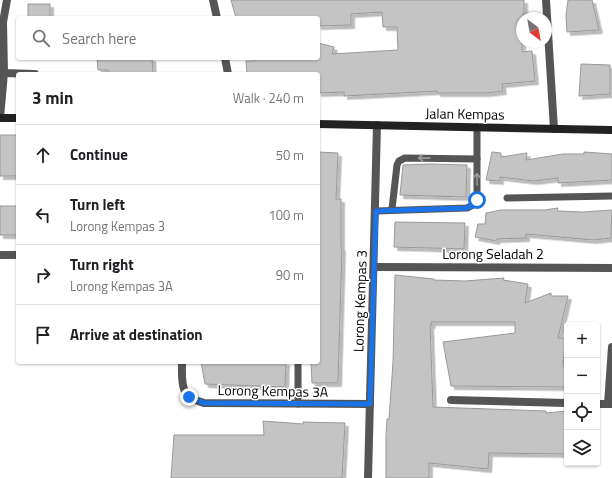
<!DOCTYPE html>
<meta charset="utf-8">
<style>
:root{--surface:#fff;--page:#f2f2f2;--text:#202124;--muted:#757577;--line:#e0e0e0}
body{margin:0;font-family:"Titillium Web",sans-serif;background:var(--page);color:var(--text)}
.controls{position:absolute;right:12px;bottom:12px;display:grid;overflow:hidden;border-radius:4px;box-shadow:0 1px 3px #0004}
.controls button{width:36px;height:36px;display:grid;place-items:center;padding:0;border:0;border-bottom:1px solid var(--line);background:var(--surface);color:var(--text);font:20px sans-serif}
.compass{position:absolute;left:516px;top:12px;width:36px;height:36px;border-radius:50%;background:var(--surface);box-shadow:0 1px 3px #0004;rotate:148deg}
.stop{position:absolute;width:12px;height:12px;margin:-9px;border:3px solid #1a73e8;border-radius:50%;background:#fff}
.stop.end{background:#1a73e8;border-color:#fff;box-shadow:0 1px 4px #0008}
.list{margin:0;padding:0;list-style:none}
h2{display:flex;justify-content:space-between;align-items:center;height:52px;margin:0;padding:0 16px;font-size:17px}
h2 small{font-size:13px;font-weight:400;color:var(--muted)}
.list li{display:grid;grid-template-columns:26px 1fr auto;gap:12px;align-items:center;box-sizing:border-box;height:60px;padding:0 16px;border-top:1px solid var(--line)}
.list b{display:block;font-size:15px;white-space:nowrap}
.list p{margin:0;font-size:13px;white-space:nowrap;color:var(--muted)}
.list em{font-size:13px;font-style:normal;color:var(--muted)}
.icon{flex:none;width:22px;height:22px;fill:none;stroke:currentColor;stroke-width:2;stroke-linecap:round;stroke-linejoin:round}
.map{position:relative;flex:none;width:612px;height:478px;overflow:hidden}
.search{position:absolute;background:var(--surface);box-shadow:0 1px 3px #0004;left:16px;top:16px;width:304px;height:44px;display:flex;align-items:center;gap:10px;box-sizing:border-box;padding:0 14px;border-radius:4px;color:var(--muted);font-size:15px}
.panel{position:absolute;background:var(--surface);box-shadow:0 1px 3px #0004;left:16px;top:72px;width:304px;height:292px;border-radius:4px}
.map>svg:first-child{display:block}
</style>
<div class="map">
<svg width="612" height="478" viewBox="0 0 612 478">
<defs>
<filter id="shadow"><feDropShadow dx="3.5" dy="3.5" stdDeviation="0" flood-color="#0004"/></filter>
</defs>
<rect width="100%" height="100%" fill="#fff"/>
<g fill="#c4c4c4" stroke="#999" filter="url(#shadow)">
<polygon points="231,0 524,0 524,18 522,18 522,52 532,51 535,81 502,84 503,91 487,93 437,93 437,91 344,96 344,92 318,93 318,74 247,74 246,61 254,61 254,58 318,58 318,43 334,47 332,54 398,50 397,27 383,27 382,12 351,14 351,25 318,26 318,18 236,18"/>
<polygon points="568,0 592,0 599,30 567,32 566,15"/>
<rect x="28" y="4" width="22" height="14"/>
<polygon points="97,58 152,58 153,74 108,74 108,70 98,70"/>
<polygon points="581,64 610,65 610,94 579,96"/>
<rect x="0" y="135" width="18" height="41"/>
<polygon points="318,152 338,153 336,199 341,199 341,247 342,248 338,383 312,383 311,362 318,362"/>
<polygon points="492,152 501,153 501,157 527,153 526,160 563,154 584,154 584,152 612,154 612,180 558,183 558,178 534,181 500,177 500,181 486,180"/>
<polygon points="430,164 467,165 466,197 400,195 403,165"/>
<rect x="0" y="206" width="18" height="29"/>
<polygon points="558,208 557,211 583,212 612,210 611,238 593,240 526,234 526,238 497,239 496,241 475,237 478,224 485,224 486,213 501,210 544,210"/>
<polygon points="395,222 465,223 464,249 394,247"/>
<polygon points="395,275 434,279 434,280 465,281 504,278 503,280 528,284 525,303 551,293 551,296 568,296 558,338 567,338 563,363 567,378 567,387 451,386 443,342 515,333 515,322 431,322 432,325 430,325 433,407 546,411 546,413 567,411 567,454 489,453 488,469 429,463 429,478 386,478 386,436 387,419 389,419 393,362"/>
<polygon points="201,362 286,362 285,387 205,384"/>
<polygon points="263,421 303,424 303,422 345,423 342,478 171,478 174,435 264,435"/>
</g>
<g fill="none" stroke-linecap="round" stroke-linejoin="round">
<g stroke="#555" stroke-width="7">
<polyline points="507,198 612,196"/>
<polyline points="392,209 397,165 399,161 405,158 477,159"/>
<polyline points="376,211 467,208 475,204 477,200 477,127"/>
<polyline points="298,404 298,362"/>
</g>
<g stroke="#555" stroke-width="8">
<polyline points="7,0 3,22 4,73 35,74"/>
<polyline points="213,0 217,18"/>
<polyline points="546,0 554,129"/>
<polyline points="225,58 228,74"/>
<polyline points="0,118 4,73"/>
<polyline points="0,255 18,255"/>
<polyline points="375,267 612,268"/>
<path d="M 182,362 C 182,383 179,397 204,403 L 370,404"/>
<polyline points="451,400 567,403"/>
<polyline points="597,404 612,404"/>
<polyline points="608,404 612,347"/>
<polyline points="368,478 377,125"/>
</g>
<g stroke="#222" stroke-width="8">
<polyline points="0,118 18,118"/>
<polyline points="318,124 612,130"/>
</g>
</g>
<defs><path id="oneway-shaft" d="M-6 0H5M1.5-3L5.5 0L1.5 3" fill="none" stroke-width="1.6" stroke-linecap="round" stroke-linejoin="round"/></defs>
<g stroke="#999">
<use href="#oneway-shaft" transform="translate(424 158) rotate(-179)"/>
<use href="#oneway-shaft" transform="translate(477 179) rotate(-91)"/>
</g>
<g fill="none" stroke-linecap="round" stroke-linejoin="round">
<polyline stroke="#1a73e8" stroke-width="5" points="189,397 204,403 370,404 376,211 467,208 475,204 477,200"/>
</g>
<g text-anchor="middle" stroke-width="3" stroke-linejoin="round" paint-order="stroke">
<g font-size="14" fill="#000" stroke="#fff">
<text transform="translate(465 114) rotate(1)" y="5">Jalan Kempas</text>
<text x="493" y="259">Lorong Seladah 2</text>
<text transform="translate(360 301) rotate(-88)" y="5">Lorong Kempas 3</text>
<text transform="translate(273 391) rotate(1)" y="5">Lorong Kempas 3A</text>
</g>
</g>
</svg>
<div class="controls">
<button>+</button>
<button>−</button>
<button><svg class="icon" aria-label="locate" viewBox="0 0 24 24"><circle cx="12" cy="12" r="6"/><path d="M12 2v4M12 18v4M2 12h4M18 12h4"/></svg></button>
<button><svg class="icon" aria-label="layers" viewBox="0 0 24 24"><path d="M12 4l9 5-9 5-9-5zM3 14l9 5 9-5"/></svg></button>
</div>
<svg class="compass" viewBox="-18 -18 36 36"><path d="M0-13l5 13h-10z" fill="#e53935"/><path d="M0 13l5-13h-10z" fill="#757577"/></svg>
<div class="stop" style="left:477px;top:200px"></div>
<div class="stop end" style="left:189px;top:397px"></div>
<div class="search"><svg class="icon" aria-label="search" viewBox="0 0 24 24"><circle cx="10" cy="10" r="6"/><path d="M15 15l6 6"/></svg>Search here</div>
<section class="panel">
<h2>3 min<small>Walk · 240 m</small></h2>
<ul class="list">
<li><svg class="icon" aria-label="ahead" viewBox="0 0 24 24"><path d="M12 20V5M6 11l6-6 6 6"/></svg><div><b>Continue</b></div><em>50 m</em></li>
<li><svg class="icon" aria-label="left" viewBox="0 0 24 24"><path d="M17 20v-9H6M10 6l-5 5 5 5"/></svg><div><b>Turn left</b><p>Lorong Kempas 3</p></div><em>100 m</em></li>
<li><svg class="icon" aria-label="right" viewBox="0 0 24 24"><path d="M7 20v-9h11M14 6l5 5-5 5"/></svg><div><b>Turn right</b><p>Lorong Kempas 3A</p></div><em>90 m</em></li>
<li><svg class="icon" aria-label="arrive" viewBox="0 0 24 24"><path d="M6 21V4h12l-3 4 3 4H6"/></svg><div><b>Arrive at destination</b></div></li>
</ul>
</section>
</div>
